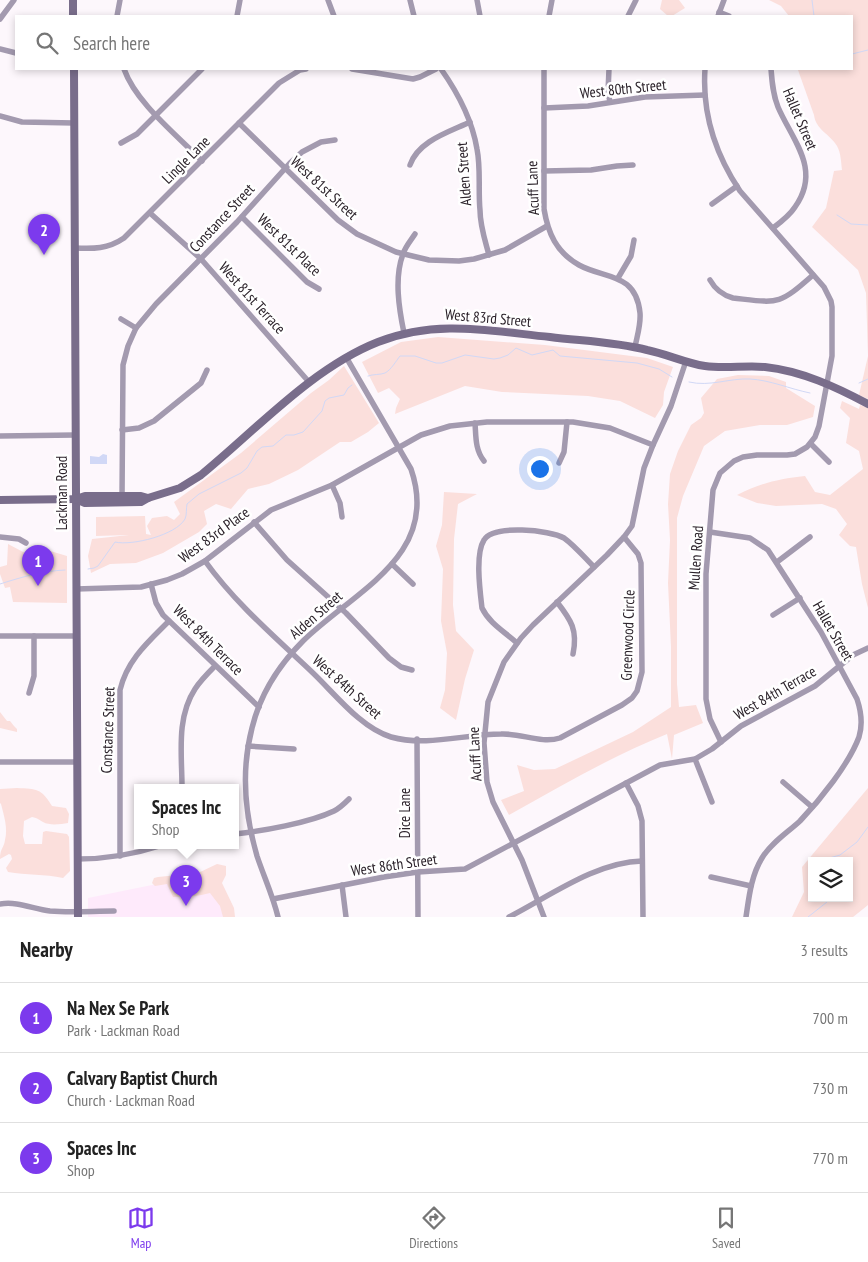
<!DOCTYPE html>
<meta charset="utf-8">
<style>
:root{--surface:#fff;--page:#f6f6f6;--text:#222;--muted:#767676;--line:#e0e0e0;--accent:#7c3aed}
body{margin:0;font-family:"PT Sans Narrow",sans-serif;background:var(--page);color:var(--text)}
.controls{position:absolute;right:15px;bottom:15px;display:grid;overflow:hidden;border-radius:0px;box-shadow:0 2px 8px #0003}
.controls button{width:45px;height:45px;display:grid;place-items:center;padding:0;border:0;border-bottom:1px solid var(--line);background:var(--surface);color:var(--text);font:25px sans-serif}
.you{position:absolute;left:539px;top:468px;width:18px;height:18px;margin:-12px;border:4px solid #fff;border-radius:50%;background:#1a73e8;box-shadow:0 0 0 8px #1a73e833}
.badge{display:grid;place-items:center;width:32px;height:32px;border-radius:50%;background:var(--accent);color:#fff;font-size:16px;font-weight:700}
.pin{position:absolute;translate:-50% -41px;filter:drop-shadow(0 1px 2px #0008)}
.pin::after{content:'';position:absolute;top:26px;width:18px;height:15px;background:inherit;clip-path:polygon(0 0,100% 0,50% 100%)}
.popup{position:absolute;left:134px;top:784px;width:105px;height:65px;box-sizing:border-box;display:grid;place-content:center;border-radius:0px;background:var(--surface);filter:drop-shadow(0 1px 4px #0005);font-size:16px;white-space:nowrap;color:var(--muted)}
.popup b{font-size:19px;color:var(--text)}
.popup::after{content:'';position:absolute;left:50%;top:100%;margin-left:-10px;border:10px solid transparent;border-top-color:var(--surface)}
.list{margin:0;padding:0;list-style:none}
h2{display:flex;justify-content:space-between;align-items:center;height:65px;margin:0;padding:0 20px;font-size:21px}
h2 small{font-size:16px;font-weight:400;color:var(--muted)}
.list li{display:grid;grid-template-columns:32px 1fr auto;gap:15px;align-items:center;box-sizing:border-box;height:70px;padding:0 20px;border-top:1px solid var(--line)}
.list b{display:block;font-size:19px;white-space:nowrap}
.list p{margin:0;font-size:16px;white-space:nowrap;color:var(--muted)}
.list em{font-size:16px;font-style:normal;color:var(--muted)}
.icon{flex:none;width:28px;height:28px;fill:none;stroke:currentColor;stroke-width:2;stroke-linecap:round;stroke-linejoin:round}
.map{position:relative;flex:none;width:868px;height:917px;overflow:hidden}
.search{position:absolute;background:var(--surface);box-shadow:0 2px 8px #0003;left:15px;right:15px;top:15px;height:55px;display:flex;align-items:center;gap:12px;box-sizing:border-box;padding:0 18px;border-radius:0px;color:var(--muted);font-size:19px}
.sheet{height:275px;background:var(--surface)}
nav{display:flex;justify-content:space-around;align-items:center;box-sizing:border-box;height:70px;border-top:1px solid var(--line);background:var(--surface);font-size:14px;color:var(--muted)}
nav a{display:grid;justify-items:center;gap:2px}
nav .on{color:var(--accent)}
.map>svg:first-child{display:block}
</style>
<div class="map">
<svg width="868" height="917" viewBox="0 0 868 917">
<rect width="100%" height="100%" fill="#fdf7fc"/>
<polygon fill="#feeafb" points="216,872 227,917 88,917 88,898"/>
<g fill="#fbdfdc" fill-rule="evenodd">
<polygon points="662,0 679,0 685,8 672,16 668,16 660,9"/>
<path d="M 769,0 L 868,0 L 868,399 L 859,395 L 868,356 L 866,293 L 858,270 L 812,227 L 826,208 L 834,171 L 842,170 C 841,162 841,153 837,146 C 830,134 816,130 814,115 L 798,70 L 798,69 L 852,69 L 852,16 L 789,16 L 781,6 Z"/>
<polygon points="438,337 545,345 647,358 673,367 664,392 663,405 655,418 620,401 588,396 502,392 465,386 395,414 396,408 400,399 389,388 378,393 362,362 401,342"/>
<polygon points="344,366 379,423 368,432 351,442 340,442 298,470 269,484 248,489 231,509 216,504 204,511 207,524 199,532 163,553 136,563 110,564 91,573 88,556 92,539 129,535 96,536 96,517 145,516 146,534 151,535 147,526 152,518 167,516 174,520 180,514 174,502 241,453 311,393 329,380"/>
<path d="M 738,375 L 769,376 L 786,382 L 786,388 L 815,406 L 813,417 L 787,425 L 760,425 L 725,431 L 704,446 L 683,496 L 677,518 L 677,684 L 679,707 L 696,705 L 703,723 L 674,735 L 672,759 L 667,734 C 612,756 561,786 509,815 L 501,800 L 524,791 L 517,765 L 534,770 L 555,769 L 633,732 L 671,707 L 671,647 L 668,583 L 670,540 L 668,504 L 670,474 L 678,451 L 691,425 L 701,418 L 704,413 L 701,398 L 717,379 Z"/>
<path d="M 842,401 L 859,409 L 860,405 L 868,408 L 868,608 L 862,584 L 856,547 L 850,546 L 839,535 L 847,524 L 836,509 L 822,504 L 776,506 L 757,503 L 737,495 C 761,483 778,479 805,476 L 815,492 L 830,495 L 863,469 L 859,451 L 846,443 L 850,418 L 840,408 Z"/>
<polygon points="444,492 477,494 458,504 454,539 453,605 456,631 474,650 465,679 456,720 440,708 445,690 447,653 441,621 443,569 436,546 442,525"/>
<polygon points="8,544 27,554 34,551 37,547 67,556 67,603 13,602 10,587 5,588 0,574 0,567 7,565"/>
<polygon points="0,712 7,721 10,721 14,726 17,729 17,732 0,728"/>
<path d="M 17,788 C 37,789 41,788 52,806 L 66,808 L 69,814 L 68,823 C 61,824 50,826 43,822 C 39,820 38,818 32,817 L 24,821 L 23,836 L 25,844 L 42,844 L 43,832 L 46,831 L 67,834 L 69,837 L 70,871 L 63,878 C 45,874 26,875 8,872 L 6,868 L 12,859 L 11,855 L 9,854 L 0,859 C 0,848 4,848 5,840 C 8,828 4,816 1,804 L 0,803 L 0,789 Z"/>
<path d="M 868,788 L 868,905 L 853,917 L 792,917 L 804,892 L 802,867 ZM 812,861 L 849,861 L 849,898 L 812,898 Z"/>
<path d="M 217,864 L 226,866 L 226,875 L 222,883 L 234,908 L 235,917 L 223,917 L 220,906 L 210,893 C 199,896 186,897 173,897 L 167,884 L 155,886 L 152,883 L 154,878 L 158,877 L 198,873 Z"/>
</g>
<polygon fill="#d1d8f6" points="103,454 107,455 107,464 90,464 90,456 99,457"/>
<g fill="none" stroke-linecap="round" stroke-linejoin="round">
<g stroke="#d1d8f6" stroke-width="1">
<polyline points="812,0 814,16"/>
<polyline points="852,54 868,50"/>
<polyline points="837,215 851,224 868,225"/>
<path d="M 368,376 C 373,374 380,375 385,373 C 391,370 396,361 400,356 L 415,356 L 436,363 L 442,363 L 465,355 L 494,359 L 500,358 L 508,355 L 516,348 L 532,355 L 553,350 L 560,356 L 637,363 L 659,369 L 672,377"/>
<path d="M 689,382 C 710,387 729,378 750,379 C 770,380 790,389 810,393"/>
<polyline points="859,383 868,379"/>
<path d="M 88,569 L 94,568 L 98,566 L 115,542 C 132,546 176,535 185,519 C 187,515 186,508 187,504 L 199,494 L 241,473 L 247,468 L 257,451 L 262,447 L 273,446 L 286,435 L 294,435 L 303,432 L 322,411 L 325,401 L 329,398 L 344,395 L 348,388 L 352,385"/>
<path d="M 0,584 C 22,577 42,571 65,570"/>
<polyline points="819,861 840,855 857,842 868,827"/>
<polyline points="812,869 812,870"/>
<polyline points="808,917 827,902 827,898"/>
</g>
<g stroke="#a39aaf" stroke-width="5.5">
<polyline points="328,0 334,16"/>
<polyline points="410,0 414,16"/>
<polyline points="477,0 480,16"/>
<polyline points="719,12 729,16"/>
<polyline points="117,16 120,0"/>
<polyline points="237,16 240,0"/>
<polyline points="549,16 552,0"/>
<polyline points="628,16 636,0"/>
<polyline points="718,16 724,0"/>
<polyline points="0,19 14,0"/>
<polyline points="0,49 16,53"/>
<path d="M 124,69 C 136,103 177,135 202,161"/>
<polyline points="352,69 413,79 420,77 436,69"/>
<path d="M 441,69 C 458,93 472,119 477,149 C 481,169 478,190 480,210 C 480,226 485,240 489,255"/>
<path d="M 544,69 L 544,209 C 548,233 556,252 579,265 C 604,279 636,272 640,313 C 641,325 637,336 635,347"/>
<polyline points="609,69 608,92 610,102"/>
<path d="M 705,69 C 702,113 716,155 740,191 L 824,287 L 831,301 L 832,307 L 832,356 L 819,426 L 815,437 L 807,447 L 795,454 L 787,455 L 757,455 L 743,457 L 734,461 L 720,473 L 713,490 L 706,574 L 706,699 L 710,719 L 721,742"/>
<path d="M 771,69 C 772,82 773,95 778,107 C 792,140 822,169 795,207 C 790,215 781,222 773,228"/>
<polyline points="544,108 588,106 645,97 705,95"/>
<polyline points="0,116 22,122 74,123"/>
<polyline points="239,123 338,220 357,234 396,252 429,260 459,261 474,259 505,250 547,226"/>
<polyline points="121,143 137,134 202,69"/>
<path d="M 410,165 C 418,141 449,132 470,122"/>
<polyline points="544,171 591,170 617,166 633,165"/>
<polyline points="712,204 737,186"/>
<polyline points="150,213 201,259 309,382"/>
<polyline points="242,217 307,282 319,289"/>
<path d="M 75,248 C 93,249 108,249 124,238 L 279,83 L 300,70 L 306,69"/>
<polyline points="618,278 631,256 634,240"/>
<path d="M 710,280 C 715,289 722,295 733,298 C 778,303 778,306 813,275"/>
<polyline points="121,319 136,328"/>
<path d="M 404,333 C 399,309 394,278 403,254 C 405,247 411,240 415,234"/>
<path d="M 475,423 C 476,436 475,450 484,461"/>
<polyline points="122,430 139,428 154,421 201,383 207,370"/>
<polyline points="0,436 75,435"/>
<polyline points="811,444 829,462"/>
<polyline points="559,463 564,452 567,422"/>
<polyline points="332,485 340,503 342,517"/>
<polyline points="122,499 123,365 128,346 136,328 156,304 237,222 290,163 302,152 321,142 335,140"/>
<polyline points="254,522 287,560 346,613 389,658 401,667 412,670"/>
<path d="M 710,532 L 750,538 L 768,550 L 821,632 L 857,699 C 861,711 863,724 859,737 C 849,764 820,800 800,821 C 787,833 771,843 762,858 C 751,876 749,897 746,917"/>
<polyline points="0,537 19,539 26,543"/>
<path d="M 205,561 C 235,603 276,638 313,673 C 335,694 361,728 391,737 C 427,747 465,734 501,734 C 521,733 541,744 560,738 L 622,705 L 632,698 L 637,691 L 642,672 L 641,563 L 638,554 L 624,537"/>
<polyline points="777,562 810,537"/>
<polyline points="392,564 413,584"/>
<polyline points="151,584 156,603 163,615 259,707"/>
<polyline points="76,589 141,587 167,580 182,574 205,561 271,510 332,485 421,435 450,426 487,422 573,422 610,428 653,445"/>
<path d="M 557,602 C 571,620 578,630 573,654"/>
<polyline points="773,615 800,598"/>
<polyline points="0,636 77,636"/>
<path d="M 517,643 C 505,632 489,623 482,608 C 480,591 475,554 484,540 C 493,524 550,530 564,538 C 575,546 585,558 594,567"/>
<polyline points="29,693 34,676 34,636"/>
<polyline points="417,739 418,917"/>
<polyline points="248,746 294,749"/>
<polyline points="695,759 712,802"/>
<polyline points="0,762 77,762"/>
<polyline points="783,782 812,807"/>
<polyline points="626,783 638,806 642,821 643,917"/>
<path d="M 182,787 C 182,755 176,718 195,689 C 200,681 208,673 215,666"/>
<path d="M 235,834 C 262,831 309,823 334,811 C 340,808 344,804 349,799"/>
<path d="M 120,856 L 120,690 C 127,660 148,642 169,621"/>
<path d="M 78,859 C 108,859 135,854 163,845"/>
<polyline points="711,877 751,886"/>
<polyline points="342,885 346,917"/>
<polyline points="273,899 384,877 418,872 465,869 660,765 695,759 712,749 741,726 815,686 853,655 868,648"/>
<path d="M 0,904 C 18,901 33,909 50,911 C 71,913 93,911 114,911"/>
<path d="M 278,917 C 273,896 264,877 257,856 C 245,815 241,770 252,728 C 260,695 279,665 303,641 C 354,591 441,556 411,469 L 346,357"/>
<path d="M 509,917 C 550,896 596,862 642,861"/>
<polyline points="544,917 522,860 493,802 487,782 484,743 488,702 504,662 521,638 533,625 607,555 624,537 632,526 644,468 653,445 671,406 686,361"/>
</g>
<g stroke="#796d8b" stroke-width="8">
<polyline points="73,0 73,16"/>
<polyline points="74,69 78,917"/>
<path d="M 76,499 L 85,503 L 141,502 L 148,498 L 180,488 L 201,475 C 256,430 312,368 378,342 C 436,319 490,331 550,337 C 582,341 615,342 647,350 C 667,354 685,363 705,366 C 725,369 746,365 765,367 C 802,371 836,387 868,404"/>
<polyline points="0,500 76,499 85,496 141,496 148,498"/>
</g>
</g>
<g text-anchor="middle" stroke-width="5" stroke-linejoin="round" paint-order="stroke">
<g font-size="15" fill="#2b222a" stroke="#fff">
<text transform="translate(623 89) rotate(-6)" y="5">West 80th Street</text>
<text transform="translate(800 119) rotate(67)" y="5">Hallet Street</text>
<text transform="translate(186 160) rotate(-45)" y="5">Lingle Lane</text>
<text transform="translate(464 174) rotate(-94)" y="5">Alden Street</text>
<text transform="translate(324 188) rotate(43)" y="5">West 81st Street</text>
<text transform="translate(533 188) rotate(-92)" y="5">Acuff Lane</text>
<text transform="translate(222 218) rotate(-47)" y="5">Constance Street</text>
<text transform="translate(289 245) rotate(44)" y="5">West 81st Place</text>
<text transform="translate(252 298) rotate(48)" y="5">West 81st Terrace</text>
<text transform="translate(488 318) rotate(5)" y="5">West 83rd Street</text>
<text transform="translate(62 493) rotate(-90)" y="5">Lackman Road</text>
<text transform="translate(214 535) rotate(-36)" y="5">West 83rd Place</text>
<text transform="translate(696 558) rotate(-86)" y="5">Mullen Road</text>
<text transform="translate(316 615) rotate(-41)" y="5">Alden Street</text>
<text transform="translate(833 631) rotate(60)" y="5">Hallet Street</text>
<text transform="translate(628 635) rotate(-88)" y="5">Greenwood Circle</text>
<text transform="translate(208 640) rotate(45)" y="5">West 84th Terrace</text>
<text transform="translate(347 687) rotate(42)" y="5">West 84th Street</text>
<text transform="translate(775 693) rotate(-30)" y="5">West 84th Terrace</text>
<text transform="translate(108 730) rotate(-88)" y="5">Constance Street</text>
<text transform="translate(475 754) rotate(-93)" y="5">Acuff Lane</text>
<text transform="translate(405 813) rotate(-90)" y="5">Dice Lane</text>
<text transform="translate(394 865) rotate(-8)" y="5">West 86th Street</text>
</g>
</g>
</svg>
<div class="controls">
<button><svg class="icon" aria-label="layers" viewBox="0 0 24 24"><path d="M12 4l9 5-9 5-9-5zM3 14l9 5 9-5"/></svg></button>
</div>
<div class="you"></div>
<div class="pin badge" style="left:38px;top:586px">1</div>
<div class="pin badge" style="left:44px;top:255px">2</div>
<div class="pin badge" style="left:186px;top:906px">3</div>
<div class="popup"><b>Spaces Inc</b>Shop</div>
<div class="search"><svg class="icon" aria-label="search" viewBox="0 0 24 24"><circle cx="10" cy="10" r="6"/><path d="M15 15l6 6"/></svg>Search here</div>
</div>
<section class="sheet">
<h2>Nearby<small>3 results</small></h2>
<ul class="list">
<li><span class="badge">1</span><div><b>Na Nex Se Park</b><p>Park · Lackman Road</p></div><em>700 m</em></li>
<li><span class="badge">2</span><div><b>Calvary Baptist Church</b><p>Church · Lackman Road</p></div><em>730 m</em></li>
<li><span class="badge">3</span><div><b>Spaces Inc</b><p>Shop</p></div><em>770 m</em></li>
</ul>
</section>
<nav>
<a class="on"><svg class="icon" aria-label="map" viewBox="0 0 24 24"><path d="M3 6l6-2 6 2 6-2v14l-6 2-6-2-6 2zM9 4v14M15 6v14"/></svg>Map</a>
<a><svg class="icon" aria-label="directions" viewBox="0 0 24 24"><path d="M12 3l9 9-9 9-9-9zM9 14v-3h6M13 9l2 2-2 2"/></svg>Directions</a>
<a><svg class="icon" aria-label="saved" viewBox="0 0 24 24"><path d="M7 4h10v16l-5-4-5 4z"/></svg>Saved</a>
</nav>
